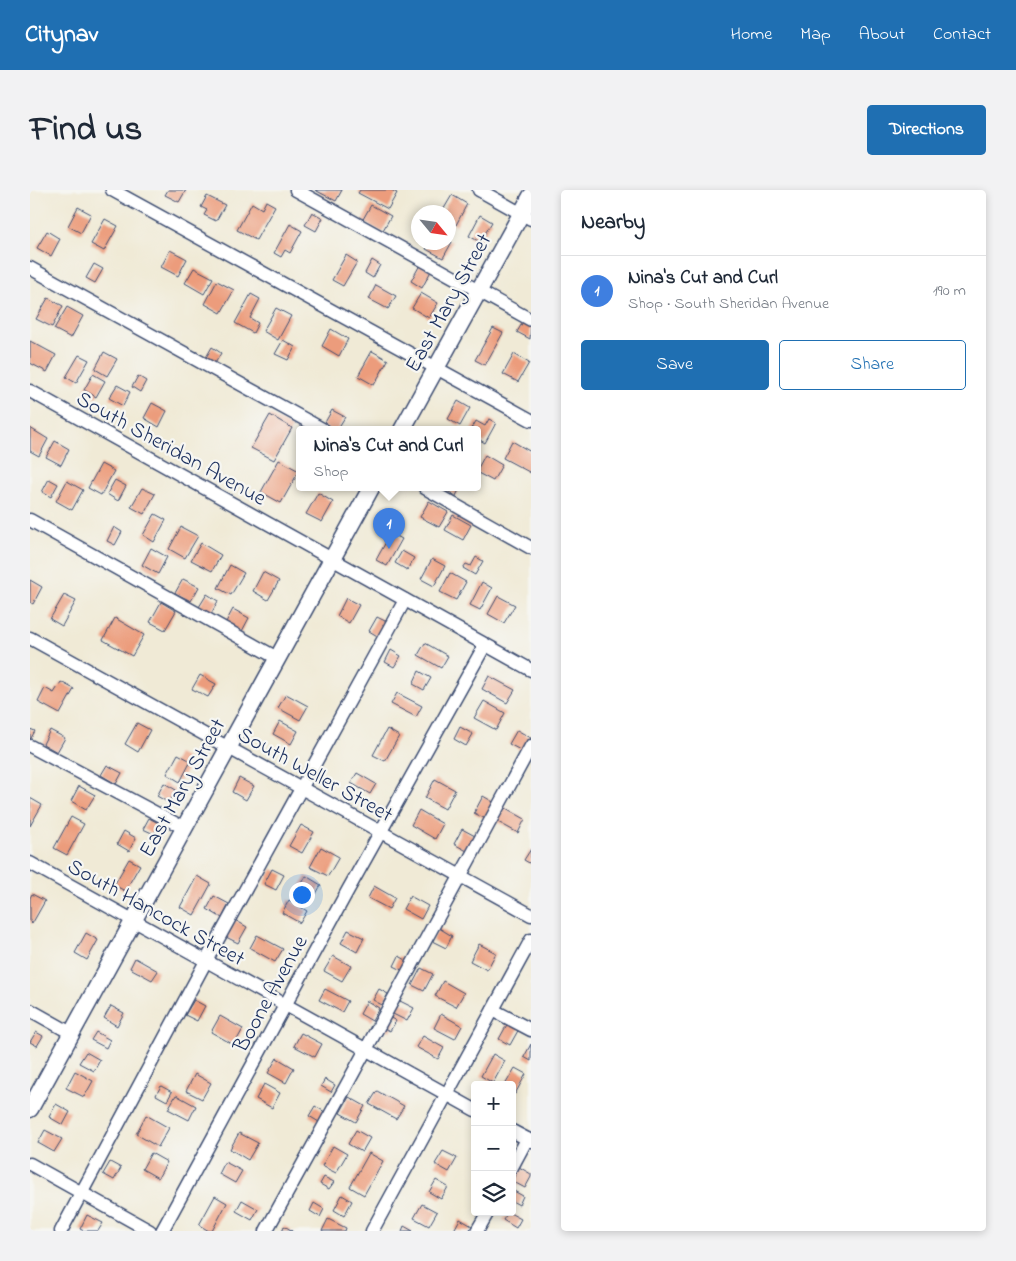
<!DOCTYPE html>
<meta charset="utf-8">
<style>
:root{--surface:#fff;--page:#f2f2f3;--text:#1f2937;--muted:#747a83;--line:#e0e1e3;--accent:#1f6fb2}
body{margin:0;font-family:"Indie Flower",sans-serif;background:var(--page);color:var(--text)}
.controls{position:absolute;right:15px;bottom:15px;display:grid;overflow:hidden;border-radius:5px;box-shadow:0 2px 8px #0003}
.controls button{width:45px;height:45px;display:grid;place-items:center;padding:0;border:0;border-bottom:1px solid var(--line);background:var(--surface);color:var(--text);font:25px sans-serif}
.compass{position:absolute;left:381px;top:15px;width:45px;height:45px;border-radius:50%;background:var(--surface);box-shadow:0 2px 8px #0003;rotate:119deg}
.you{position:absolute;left:271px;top:704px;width:18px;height:18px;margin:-12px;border:4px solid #fff;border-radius:50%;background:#1a73e8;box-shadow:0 0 0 8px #1a73e833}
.badge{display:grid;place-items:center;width:32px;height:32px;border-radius:50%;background:var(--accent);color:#fff;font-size:16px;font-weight:700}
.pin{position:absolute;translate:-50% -41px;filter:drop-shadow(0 1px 2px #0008)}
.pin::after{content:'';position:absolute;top:26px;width:18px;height:15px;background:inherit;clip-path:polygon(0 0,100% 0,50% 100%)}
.popup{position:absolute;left:266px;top:236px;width:185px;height:65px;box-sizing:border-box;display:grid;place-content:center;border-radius:5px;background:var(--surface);filter:drop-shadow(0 1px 4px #0005);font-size:16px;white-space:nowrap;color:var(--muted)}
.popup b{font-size:19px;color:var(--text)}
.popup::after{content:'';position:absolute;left:50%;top:100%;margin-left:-10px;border:10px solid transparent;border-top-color:var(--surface)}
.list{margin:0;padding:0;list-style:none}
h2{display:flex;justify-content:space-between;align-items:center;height:65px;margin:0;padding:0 20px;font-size:21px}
h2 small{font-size:16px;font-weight:400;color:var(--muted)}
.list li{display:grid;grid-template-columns:32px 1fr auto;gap:15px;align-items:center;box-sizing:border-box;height:70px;padding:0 20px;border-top:1px solid var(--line)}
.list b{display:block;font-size:19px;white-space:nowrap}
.list p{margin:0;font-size:16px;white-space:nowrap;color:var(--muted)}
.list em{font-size:16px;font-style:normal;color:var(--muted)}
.actions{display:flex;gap:10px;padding:15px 20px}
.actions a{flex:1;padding:11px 0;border:1px solid var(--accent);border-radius:5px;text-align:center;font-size:18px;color:var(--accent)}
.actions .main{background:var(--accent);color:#fff}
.icon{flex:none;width:28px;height:28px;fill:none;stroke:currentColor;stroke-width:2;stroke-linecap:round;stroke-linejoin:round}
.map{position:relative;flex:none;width:501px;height:1041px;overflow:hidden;border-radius:5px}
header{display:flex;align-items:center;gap:30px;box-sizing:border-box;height:70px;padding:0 25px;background:var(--accent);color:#fff}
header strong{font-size:24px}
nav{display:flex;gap:28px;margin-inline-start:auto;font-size:18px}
.intro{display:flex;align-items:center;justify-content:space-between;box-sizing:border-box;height:120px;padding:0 30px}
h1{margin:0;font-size:35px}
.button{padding:12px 22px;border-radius:5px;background:var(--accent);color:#fff;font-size:18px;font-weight:700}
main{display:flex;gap:30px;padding:0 30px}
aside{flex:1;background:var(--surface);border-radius:5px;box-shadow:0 2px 8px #0003}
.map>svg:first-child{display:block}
</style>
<header>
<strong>Citynav</strong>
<nav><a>Home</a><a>Map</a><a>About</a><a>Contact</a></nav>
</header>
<div class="intro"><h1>Find us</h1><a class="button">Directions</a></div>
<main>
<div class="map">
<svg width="501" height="1041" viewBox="0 0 501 1041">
<rect width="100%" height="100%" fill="#f6f6f2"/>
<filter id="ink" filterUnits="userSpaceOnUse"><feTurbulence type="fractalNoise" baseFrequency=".02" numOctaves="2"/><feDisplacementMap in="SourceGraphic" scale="10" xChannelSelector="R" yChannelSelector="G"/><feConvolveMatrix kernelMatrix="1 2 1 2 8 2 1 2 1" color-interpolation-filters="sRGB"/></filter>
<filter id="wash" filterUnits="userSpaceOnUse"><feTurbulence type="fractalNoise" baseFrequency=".0096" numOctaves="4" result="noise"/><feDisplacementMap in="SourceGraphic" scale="20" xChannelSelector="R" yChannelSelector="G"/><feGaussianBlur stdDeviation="1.12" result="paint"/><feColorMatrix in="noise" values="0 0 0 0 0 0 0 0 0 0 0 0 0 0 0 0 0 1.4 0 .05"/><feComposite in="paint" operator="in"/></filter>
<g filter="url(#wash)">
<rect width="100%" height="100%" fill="#f0ead6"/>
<g id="blocks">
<g fill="#ec9c7c">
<polygon points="138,0 156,0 149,12 135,5"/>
<polygon points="285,0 312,0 306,11"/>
<polygon points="330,0 361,0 367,3 358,19 328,3"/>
<polygon points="422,5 437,14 426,35 418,31 418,22 412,22"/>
<polygon points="177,6 195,15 186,31 174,25 177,20 171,17"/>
<polygon points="236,11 245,16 226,50 207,40 222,13 232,19"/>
<polygon points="341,15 361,26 352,42 332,31"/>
<polygon points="48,17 61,24 51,43 38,36"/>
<polygon points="282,22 293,28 286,41 275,35"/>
<polygon points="450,25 462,32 450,52 439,46"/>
<polygon points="75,29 88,36 74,61 61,54"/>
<polygon points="260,34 272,41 260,63 255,60 251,67 244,63"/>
<polygon points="17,41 30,49 21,66 7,58"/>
<polygon points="418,51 422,52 413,68 396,59 399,52 418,52"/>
<polygon points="140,60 157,69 148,86 131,77"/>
<polygon points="316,65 327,72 313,96 302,90"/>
<polygon points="342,70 350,75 343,88 335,83"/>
<polygon points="64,74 73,79 65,93 56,88"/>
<polygon points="390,75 401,81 392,98 381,91"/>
<polygon points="164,78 183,88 174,104 155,93"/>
<polygon points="187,91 204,100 191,123 175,114"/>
<polygon points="346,95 366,106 358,119 339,109"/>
<polygon points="391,103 408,113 399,128 382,118"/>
<polygon points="221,104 230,109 220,128 228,133 223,143 205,133"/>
<polygon points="18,108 33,116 22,137 6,129"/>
<polygon points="37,117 53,126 41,148 24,139"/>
<polygon points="246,118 261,126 248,150 233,141"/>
<polygon points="494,130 501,134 500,149 487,142"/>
<polygon points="463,138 473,143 455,175 445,170"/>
<polygon points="301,139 318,149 309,166 292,156"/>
<polygon points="253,150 265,157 258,170 245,164"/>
<polygon points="0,151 26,165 17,182 0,173"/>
<polygon points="182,157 191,163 183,177 174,171"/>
<polygon points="342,161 358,170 344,195 328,186"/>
<polygon points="74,162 87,169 77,186 65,179"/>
<polygon points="484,164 499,173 488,192 473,184"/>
<polygon points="49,165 59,170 46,193 36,187"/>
<polygon points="63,184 75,191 66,207 54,200"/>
<polygon points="108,186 116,191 110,202 102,197"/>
<polygon points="87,195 100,202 93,216 79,208"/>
<polygon points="428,211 440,218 430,236 418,229"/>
<polygon points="122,213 137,221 129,237 114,228"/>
<polygon points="302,220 315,227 307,240 300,240 293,236"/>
<polygon points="240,225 262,238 244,270 221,258"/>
<polygon points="459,229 466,233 455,253 448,249 448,240 441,240 446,231 455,236"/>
<polygon points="0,238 18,249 9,266 0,261"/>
<polygon points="25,251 39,259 31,275 16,267"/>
<polygon points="482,251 501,262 501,283 473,268"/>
<polygon points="455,265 472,275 463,291 448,283 448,278"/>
<polygon points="249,270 269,281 251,313 231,302"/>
<polygon points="71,274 84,281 71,305 58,298"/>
<polygon points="19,289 28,294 21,307 12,302"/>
<polygon points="85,290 96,296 88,311 77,304"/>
<polygon points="37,291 53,300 42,320 26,311"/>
<polygon points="112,298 125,304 114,324 101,317"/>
<polygon points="412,298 430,298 426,306"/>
<polygon points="288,303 303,312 292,332 276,324"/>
<polygon points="399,311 418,322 409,337 390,327"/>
<polygon points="125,324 136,330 124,352 113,345"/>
<polygon points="423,325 441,335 433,350 415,340"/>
<polygon points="84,337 92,342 85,355 77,351"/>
<polygon points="151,337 168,346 155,368 139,359"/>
<polygon points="361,343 372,349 357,376 346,370"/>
<polygon points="171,353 191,365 182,381 161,370"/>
<polygon points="121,358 137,367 128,384 112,375"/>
<polygon points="372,361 384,368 377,380 365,373"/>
<polygon points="446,367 453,371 445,385 433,378 436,374 441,376"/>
<polygon points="402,369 415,376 404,396 391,389"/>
<polygon points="200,375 214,383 201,405 188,398"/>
<polygon points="233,382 249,391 238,410 223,401"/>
<polygon points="420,383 436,392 426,410 410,402"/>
<polygon points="153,389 169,397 161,411 145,403"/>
<polygon points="0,390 12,397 3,414 0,412"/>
<polygon points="452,392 462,398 450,420 440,415"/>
<polygon points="177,404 188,411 181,424 169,417"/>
<polygon points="34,405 46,411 32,436 20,429"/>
<polygon points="468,406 485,415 474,433 458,424"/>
<polygon points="316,408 329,415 319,433 307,426"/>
<polygon points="131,412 146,421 135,440 120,432"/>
<polygon points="203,419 219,428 211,443 195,434"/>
<polygon points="347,427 357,432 349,447 339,441"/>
<polygon points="85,428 114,445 102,466 73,450"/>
<polygon points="395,453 418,466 411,478 388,465"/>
<polygon points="361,460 371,466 364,477 355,472"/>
<polygon points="389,481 401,488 394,500 383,494"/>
<polygon points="170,485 186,494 178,507 162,499"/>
<polygon points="459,486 485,500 477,513 452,499"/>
<polygon points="31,492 44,499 30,524 8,512 15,498 24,503"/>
<polygon points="367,503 392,516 386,527 361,514"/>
<polygon points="256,504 278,516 270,530 248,518"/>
<polygon points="454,511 475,523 466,540 444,528"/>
<polygon points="250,531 268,541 261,554 243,544"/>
<polygon points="107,533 120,540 108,562 95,554"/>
<polygon points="430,537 443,544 436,556 424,549"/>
<polygon points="0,539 5,541 0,550"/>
<polygon points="357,539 369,546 355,571 343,565"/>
<polygon points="20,540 35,548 27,562 13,554"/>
<polygon points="487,540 501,548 494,562 479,554"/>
<polygon points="148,564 161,571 150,592 137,584"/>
<polygon points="77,575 92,583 86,594 71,585"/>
<polygon points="327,583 346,594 340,604 321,593"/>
<polygon points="209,588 224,596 216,610 202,602"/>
<polygon points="405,589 425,600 415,619 395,608"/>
<polygon points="134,593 146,600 139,613 127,606"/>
<polygon points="49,596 65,605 56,620 41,611"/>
<polygon points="453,606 465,613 456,629 444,623"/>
<polygon points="0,608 12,615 0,636"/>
<polygon points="474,617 495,629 488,643 466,631"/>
<polygon points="389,620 413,634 405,649 381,635"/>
<polygon points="41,627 54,634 37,665 24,658"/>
<polygon points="119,628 130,634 124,644 113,639"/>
<polygon points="271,635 284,642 272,663 259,656"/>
<polygon points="432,639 445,646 437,661 424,654"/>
<polygon points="94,641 106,648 99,661 87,654"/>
<polygon points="291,657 309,667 298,686 280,677"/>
<polygon points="501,659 501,674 494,670"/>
<polygon points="99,669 110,675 95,701 84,695"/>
<polygon points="242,679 254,685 246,700 234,694"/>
<polygon points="167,686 181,694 164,725 150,717"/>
<polygon points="276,686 291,695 282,711 267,703"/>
<polygon points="344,696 365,708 359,719 338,708"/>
<polygon points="2,704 15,711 2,734 0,732 0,708"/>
<polygon points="184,706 199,714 192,728 177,719"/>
<polygon points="380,706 398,716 391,729 373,719"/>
<polygon points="259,710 277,721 270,733 252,723"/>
<polygon points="205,730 217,737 208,753 196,747"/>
<polygon points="409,738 422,746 416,758 402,751"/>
<polygon points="318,740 334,748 327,762 311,753"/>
<polygon points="56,743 68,750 57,770 45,763"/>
<polygon points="227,745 253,759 245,772 220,758"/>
<polygon points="449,754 466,763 457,780 440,771"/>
<polygon points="303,766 321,776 312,791 294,781"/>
<polygon points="369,766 378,771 372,780 364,776"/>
<polygon points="105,768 128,781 122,790 100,778"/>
<polygon points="391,778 403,784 394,801 382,795"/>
<polygon points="413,791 434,803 426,817 405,806"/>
<polygon points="295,799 318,811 312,822 289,810"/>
<polygon points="349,799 358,804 352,815 343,810"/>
<polygon points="164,810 175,816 167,831 155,825"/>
<polygon points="368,810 384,818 377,831 361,823"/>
<polygon points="337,811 349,818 342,831 330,824"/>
<polygon points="81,816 94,823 87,836 74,828"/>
<polygon points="411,824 432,836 425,849 404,838"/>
<polygon points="190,826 213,839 204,855 181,842"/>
<polygon points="359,827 366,831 360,841 354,838"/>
<polygon points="479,831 490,837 480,855 469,849"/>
<polygon points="6,842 13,846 7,856 0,852"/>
<polygon points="66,842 80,850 76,858 61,850"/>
<polygon points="271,843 292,854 285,867 264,856"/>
<polygon points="393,846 414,858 408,869 386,857"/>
<polygon points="501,854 501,871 494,867"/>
<polygon points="56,862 70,870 64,881 49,873"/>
<polygon points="463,864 475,871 463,893 451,886"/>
<polygon points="247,868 264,878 256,893 238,883"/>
<polygon points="485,878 496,884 485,904 482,903 482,895 475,895"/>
<polygon points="45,881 63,891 54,907 36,898"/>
<polygon points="165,884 181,893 172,909 156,901"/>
<polygon points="295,889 305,895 301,902 291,896"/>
<polygon points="234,894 250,903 242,918 226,909"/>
<polygon points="131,896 142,902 137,911 126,905"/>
<polygon points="347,901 374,916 366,929 339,914"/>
<polygon points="146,905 166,916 159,930 138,919"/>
<polygon points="319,907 335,916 326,932 310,923"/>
<polygon points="26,914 40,922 33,935 19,927"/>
<polygon points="285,916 295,922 289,932 279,926"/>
<polygon points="116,925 139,938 128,957 106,944"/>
<polygon points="15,940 32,949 24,962 8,953"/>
<polygon points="326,940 340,948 332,962 318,954"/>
<polygon points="209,943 228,953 218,970 200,959"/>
<polygon points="303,956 317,964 306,983 292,976"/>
<polygon points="413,961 427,968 419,982 405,974"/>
<polygon points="121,963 137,972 128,988 112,979"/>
<polygon points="339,963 353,971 334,1005 320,997"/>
<polygon points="80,972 91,978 84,990 73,984"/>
<polygon points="195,972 212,981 205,993 189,984"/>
<polygon points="489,977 501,984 501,987 495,998 482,991"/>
<polygon points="294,987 304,992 299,999 290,994"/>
<polygon points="406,990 418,997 411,1009 399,1002"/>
<polygon points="482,1000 493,1006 489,1015 482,1011"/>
<polygon points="312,1005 322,1011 314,1026 304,1020"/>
<polygon points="185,1006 197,1013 182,1041 179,1041 169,1035"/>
<polygon points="212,1010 228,1019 222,1030 206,1021"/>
<polygon points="284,1013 294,1019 290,1027 280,1021"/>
<polygon points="392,1014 407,1022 399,1036 384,1028"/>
<polygon points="478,1022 491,1029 486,1038 473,1030"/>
<polygon points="57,1025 73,1033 68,1041 54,1041 50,1039"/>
<polygon points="298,1029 316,1038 315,1041 292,1041"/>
<polygon points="430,1029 442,1036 440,1041 424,1040"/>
<polygon points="254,1036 263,1041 252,1041"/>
<polygon points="374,1036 383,1041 372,1041"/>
</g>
</g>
</g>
<g filter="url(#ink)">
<use href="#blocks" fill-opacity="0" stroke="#3b4b70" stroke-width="1"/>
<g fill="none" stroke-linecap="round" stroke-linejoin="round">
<g stroke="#3b4b70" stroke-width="15">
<g id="minor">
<polyline points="82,0 501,230"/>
<polyline points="266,0 501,130"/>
<polyline points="449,0 501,29"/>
<polyline points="0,78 294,240"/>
<polyline points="0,201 501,480"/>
<polyline points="395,298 501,358"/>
<polyline points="0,330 247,468"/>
<polyline points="0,448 501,725"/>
<polyline points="0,556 154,638"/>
<polyline points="0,673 445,920"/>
<polyline points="0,820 41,843"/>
<polyline points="463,820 501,840"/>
<polyline points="482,941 501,951"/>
<polyline points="0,974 120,1041"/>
<polyline points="482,977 497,949"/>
<polyline points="31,1041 176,771 375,410"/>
<polyline points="132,1041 318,700 455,455"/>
<polyline points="236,1041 315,898 501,556"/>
<polyline points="342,1041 501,750"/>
<polyline points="447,1041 458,1022"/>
</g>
</g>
<g stroke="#3b4b70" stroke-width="19">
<g id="major">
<polyline points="372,240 501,6"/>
<polyline points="0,919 341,298"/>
</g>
</g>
<use href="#minor" stroke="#fff" stroke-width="12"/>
<use href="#major" stroke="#fff" stroke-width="16"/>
</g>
</g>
<g text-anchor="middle" stroke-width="4.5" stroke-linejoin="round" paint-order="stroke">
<g font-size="22" fill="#1b2f5e" stroke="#f6f6f2">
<text transform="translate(417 112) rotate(-61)" y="8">East Mary Street</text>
<text transform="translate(142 257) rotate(29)" y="8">South Sheridan Avenue</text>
<text transform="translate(286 583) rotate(29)" y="8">South Weller Street</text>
<text transform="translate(151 597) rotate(-61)" y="8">East Mary Street</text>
<text transform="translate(127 721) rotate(29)" y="8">South Hancock Street</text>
<text transform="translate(239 803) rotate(-61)" y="8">Boone Avenue</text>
</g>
</g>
</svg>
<div class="controls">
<button>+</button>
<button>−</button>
<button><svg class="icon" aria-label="layers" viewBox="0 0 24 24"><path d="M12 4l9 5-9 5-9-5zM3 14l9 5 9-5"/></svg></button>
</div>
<svg class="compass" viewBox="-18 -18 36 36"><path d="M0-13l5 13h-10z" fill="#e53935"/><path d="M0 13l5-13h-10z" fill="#747a83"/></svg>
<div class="you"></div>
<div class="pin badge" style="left:359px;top:359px;background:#3f7fe0">1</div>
<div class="popup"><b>Nina's Cut and Curl</b>Shop</div>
</div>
<aside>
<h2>Nearby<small></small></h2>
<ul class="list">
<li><span class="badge" style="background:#3f7fe0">1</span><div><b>Nina's Cut and Curl</b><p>Shop · South Sheridan Avenue</p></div><em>190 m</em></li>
</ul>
<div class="actions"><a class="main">Save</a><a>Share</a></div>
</aside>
</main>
